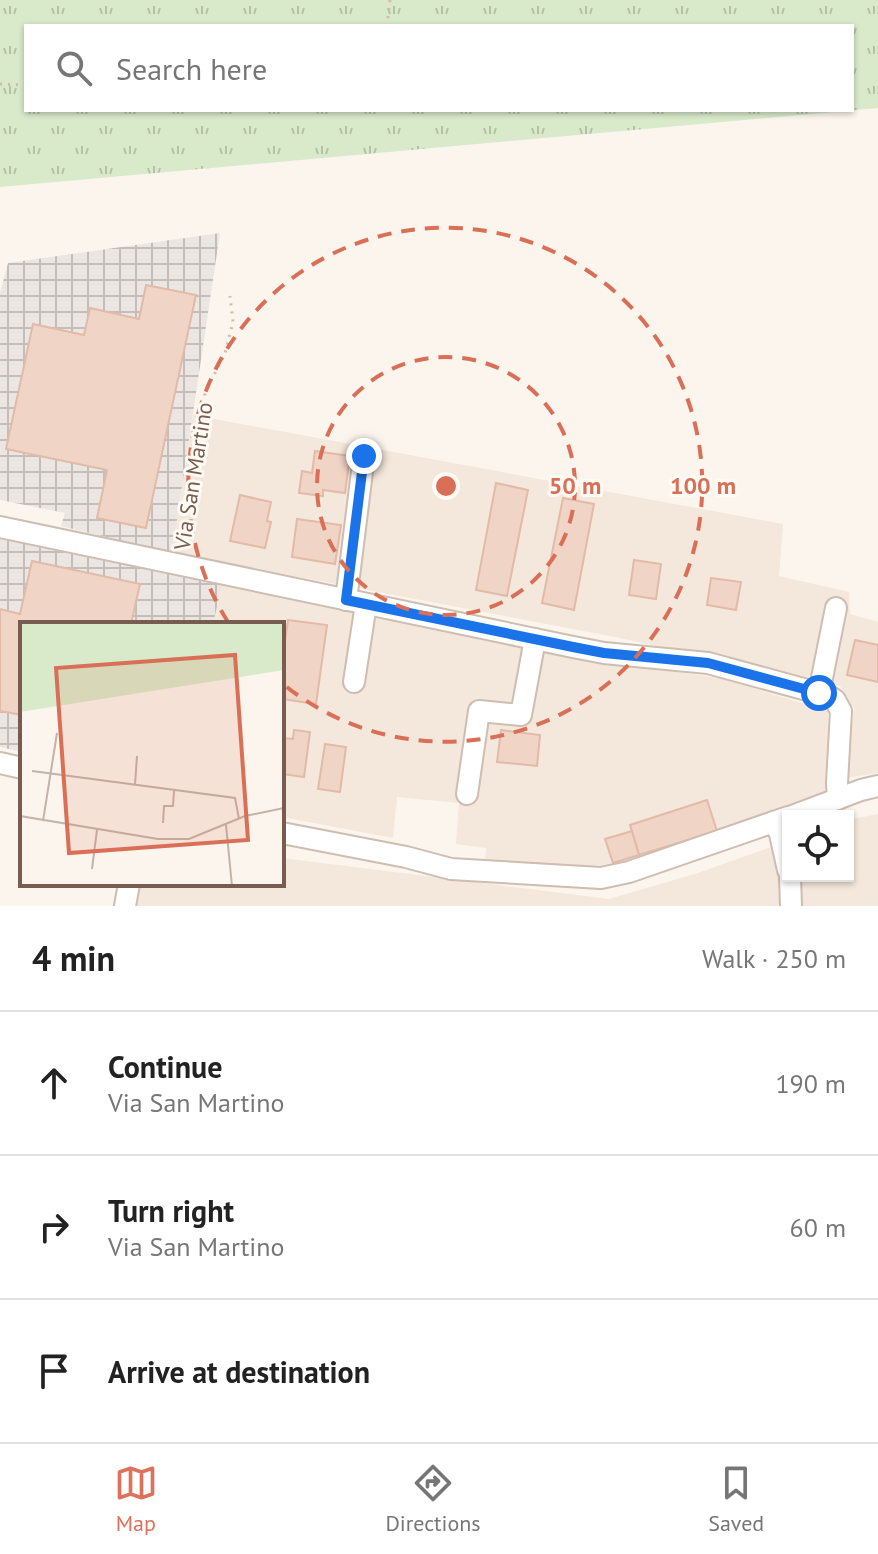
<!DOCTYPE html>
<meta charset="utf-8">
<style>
:root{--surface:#fff;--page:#f6f6f6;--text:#222;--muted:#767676;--line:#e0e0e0;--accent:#df7059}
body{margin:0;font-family:"PT Sans",sans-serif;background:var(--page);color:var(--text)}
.controls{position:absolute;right:24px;bottom:24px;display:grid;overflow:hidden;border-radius:0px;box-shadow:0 2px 6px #0004}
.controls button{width:72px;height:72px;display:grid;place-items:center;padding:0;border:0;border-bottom:2px solid var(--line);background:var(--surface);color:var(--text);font:40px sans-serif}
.stop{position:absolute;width:24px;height:24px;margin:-18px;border:6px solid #1a73e8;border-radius:50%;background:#fff}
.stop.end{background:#1a73e8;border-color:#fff;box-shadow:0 2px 8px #0008}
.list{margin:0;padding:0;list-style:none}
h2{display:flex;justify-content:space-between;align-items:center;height:104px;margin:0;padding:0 32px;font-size:34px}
h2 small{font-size:26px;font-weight:400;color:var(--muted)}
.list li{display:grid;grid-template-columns:52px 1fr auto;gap:24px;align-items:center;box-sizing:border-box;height:144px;padding:0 32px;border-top:2px solid var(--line)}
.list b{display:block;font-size:30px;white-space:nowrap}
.list p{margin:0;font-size:26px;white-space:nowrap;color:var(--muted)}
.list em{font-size:26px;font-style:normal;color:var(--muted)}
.icon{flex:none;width:44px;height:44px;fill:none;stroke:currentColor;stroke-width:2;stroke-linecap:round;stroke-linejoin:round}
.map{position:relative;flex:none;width:878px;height:906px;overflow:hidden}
.search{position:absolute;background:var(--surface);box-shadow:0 2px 6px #0004;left:24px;right:24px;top:24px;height:88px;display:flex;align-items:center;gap:20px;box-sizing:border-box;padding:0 28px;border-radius:0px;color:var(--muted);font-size:30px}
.sheet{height:536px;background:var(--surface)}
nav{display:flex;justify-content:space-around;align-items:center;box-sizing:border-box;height:112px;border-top:2px solid var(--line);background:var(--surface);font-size:22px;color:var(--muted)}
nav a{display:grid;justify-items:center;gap:4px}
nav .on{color:var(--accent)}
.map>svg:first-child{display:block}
</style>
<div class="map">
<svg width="878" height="906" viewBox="0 0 878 906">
<defs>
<pattern id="industrial-grid" width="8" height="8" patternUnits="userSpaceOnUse" patternTransform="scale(2)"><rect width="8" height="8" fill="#ece6e2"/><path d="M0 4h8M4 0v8" fill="none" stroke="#c4beba"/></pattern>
<pattern id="grass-tufts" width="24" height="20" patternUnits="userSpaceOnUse" patternTransform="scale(2)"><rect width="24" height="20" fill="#d9eacb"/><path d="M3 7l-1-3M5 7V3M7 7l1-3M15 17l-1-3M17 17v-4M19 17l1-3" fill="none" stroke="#b5c1a7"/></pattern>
</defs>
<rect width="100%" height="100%" fill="#fcf5ed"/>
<g fill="#f4e7db">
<polygon points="193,415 783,524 779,576 849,592 850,614 878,622 878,773 846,778 854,708 840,686 615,637 172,553"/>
<polygon points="222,585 581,659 719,678 828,711 827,790 717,831 613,863 593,866 485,861 486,848 456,844 459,803 397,797 393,838 282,817 282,624 213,624"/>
<polygon points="878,814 878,906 115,906 118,884 282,884 282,858 609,899 698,873 788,841 788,876 848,876 848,820"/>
</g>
<g fill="url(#industrial-grid)">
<polygon points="220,233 172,553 61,526 65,513 0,500 0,293 8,263"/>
<polygon points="0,539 222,585 213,624 22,624 22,752 0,747"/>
</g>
<path fill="url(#grass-tufts)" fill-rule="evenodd" d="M 0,0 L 878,0 L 878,108 L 0,187 ZM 26,26 L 852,26 L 852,110 L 26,110 Z"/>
<g fill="#f0d4c6" stroke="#e2baa7" stroke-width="2">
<polygon points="146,285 196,295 146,528 97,518 107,470 6,449 33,324 84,335 90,308 139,319"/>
<polygon points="315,451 350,456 345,493 323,490 323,496 299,493 302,471 312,473"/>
<polygon points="496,483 528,490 507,596 476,590"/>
<polygon points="240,495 271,502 267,521 271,522 265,548 230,541"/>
<polygon points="563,498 594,504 574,610 542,603"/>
<polygon points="297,519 341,525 335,564 292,557"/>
<polygon points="634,560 661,564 656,599 629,595"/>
<polygon points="32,561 140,584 131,624 22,624 22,715 0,711 0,609 20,614"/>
<polygon points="711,578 741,582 736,610 707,605"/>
<polygon points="288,620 327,625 316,704 282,699 282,662"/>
<polygon points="855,640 878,645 878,682 847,675"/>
<polygon points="294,730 310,732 304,777 282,774 282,738 293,739"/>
<polygon points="501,730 540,735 537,766 497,762"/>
<polygon points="325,744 346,747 340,792 318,789"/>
<polygon points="707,800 717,831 639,855 630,825"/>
<polygon points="632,831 639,855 613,863 605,839"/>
</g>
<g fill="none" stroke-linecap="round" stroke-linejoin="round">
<g stroke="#cebdb1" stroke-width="24">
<g id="minor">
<polyline points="0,527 573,647 604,653 708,663 829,696 835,700 841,711 837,783 838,799"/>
<polyline points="346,600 364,456"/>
<polyline points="354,682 366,604"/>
<polyline points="819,693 836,608"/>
<polyline points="0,763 22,768"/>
<polyline points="467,794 479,711 521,715 535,639"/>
<polyline points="792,816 861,790 878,786"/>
<polyline points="774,822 780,834 788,870"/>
<polyline points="282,833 406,857 451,869 601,878 629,872 788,817"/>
<polyline points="790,876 791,906"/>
<polyline points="125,906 129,884"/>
</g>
</g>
<g stroke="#d6b8a8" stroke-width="3" stroke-dasharray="2 6" stroke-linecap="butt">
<polyline points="387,26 390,0"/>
<polyline points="0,84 26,85"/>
<polyline points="183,546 205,393 225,353 233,322 230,296"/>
</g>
<use href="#minor" stroke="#fff" stroke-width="20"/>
</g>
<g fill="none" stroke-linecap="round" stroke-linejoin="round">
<polyline stroke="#1a73e8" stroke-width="10" points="364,456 346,600 573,647 604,653 708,663 819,693"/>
</g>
<g fill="none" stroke="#da6f58" stroke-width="4" stroke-dasharray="14 10">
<circle cx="446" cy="486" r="129"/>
<path d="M228 622A257 257 0 1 1 283 684"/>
</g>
<g text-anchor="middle" stroke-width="6" stroke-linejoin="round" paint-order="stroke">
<g font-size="22" fill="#775c4f" stroke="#fefaf4">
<text transform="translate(193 476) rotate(-81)" y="8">Via San Martino</text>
</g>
</g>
<g transform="translate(20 622)">
<rect width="264" height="264" fill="#fcf5ed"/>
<path d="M 0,0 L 264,0 L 264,48 L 0,90 Z" fill="#d9eacb"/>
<path fill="none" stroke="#c3b3a9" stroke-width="2" d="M 12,149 L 215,176 L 219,197M 115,163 L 117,134M 0,194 L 138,217 L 169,217 L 225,194 L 264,186M 23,199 L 37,111M 143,201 L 144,184 L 153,184 L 154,169M 206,203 L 212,264M 72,247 L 77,208"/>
<path fill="#da6f58" fill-opacity="0.15" stroke="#da6f58" stroke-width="4" d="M 215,33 L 228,218 L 49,231 L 36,46 Z"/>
<rect width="264" height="264" fill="none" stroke="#775c4f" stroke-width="4"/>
</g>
<circle cx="446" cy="486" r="12" fill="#da6f58" stroke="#fefaf4" stroke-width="4"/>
<g font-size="24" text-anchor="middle" font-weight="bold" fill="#da6f58" stroke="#fefaf4" stroke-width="6" stroke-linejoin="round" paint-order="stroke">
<text x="575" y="494">50 m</text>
<text x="703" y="494">100 m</text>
</g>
</svg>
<div class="controls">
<button><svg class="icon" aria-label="locate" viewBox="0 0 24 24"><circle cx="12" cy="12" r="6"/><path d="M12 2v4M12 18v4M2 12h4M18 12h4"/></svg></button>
</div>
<div class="stop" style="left:819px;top:693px"></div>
<div class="stop end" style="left:364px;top:456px"></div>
<div class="search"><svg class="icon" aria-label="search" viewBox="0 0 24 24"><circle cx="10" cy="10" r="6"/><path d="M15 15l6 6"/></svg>Search here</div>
</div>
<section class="sheet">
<h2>4 min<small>Walk · 250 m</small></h2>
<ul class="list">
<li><svg class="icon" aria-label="ahead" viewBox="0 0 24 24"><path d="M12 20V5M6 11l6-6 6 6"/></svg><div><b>Continue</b><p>Via San Martino</p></div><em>190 m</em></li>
<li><svg class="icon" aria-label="right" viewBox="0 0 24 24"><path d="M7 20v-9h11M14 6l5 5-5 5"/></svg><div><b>Turn right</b><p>Via San Martino</p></div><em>60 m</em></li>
<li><svg class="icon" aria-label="arrive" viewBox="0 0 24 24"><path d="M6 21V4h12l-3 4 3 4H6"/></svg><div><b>Arrive at destination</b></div></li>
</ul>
</section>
<nav>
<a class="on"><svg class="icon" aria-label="map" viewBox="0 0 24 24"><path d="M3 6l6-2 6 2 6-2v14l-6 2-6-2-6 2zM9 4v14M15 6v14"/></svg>Map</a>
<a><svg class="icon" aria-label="directions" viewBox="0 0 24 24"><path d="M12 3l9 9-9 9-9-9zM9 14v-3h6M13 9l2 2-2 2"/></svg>Directions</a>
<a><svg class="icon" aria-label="saved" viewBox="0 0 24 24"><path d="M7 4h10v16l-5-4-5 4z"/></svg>Saved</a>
</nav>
